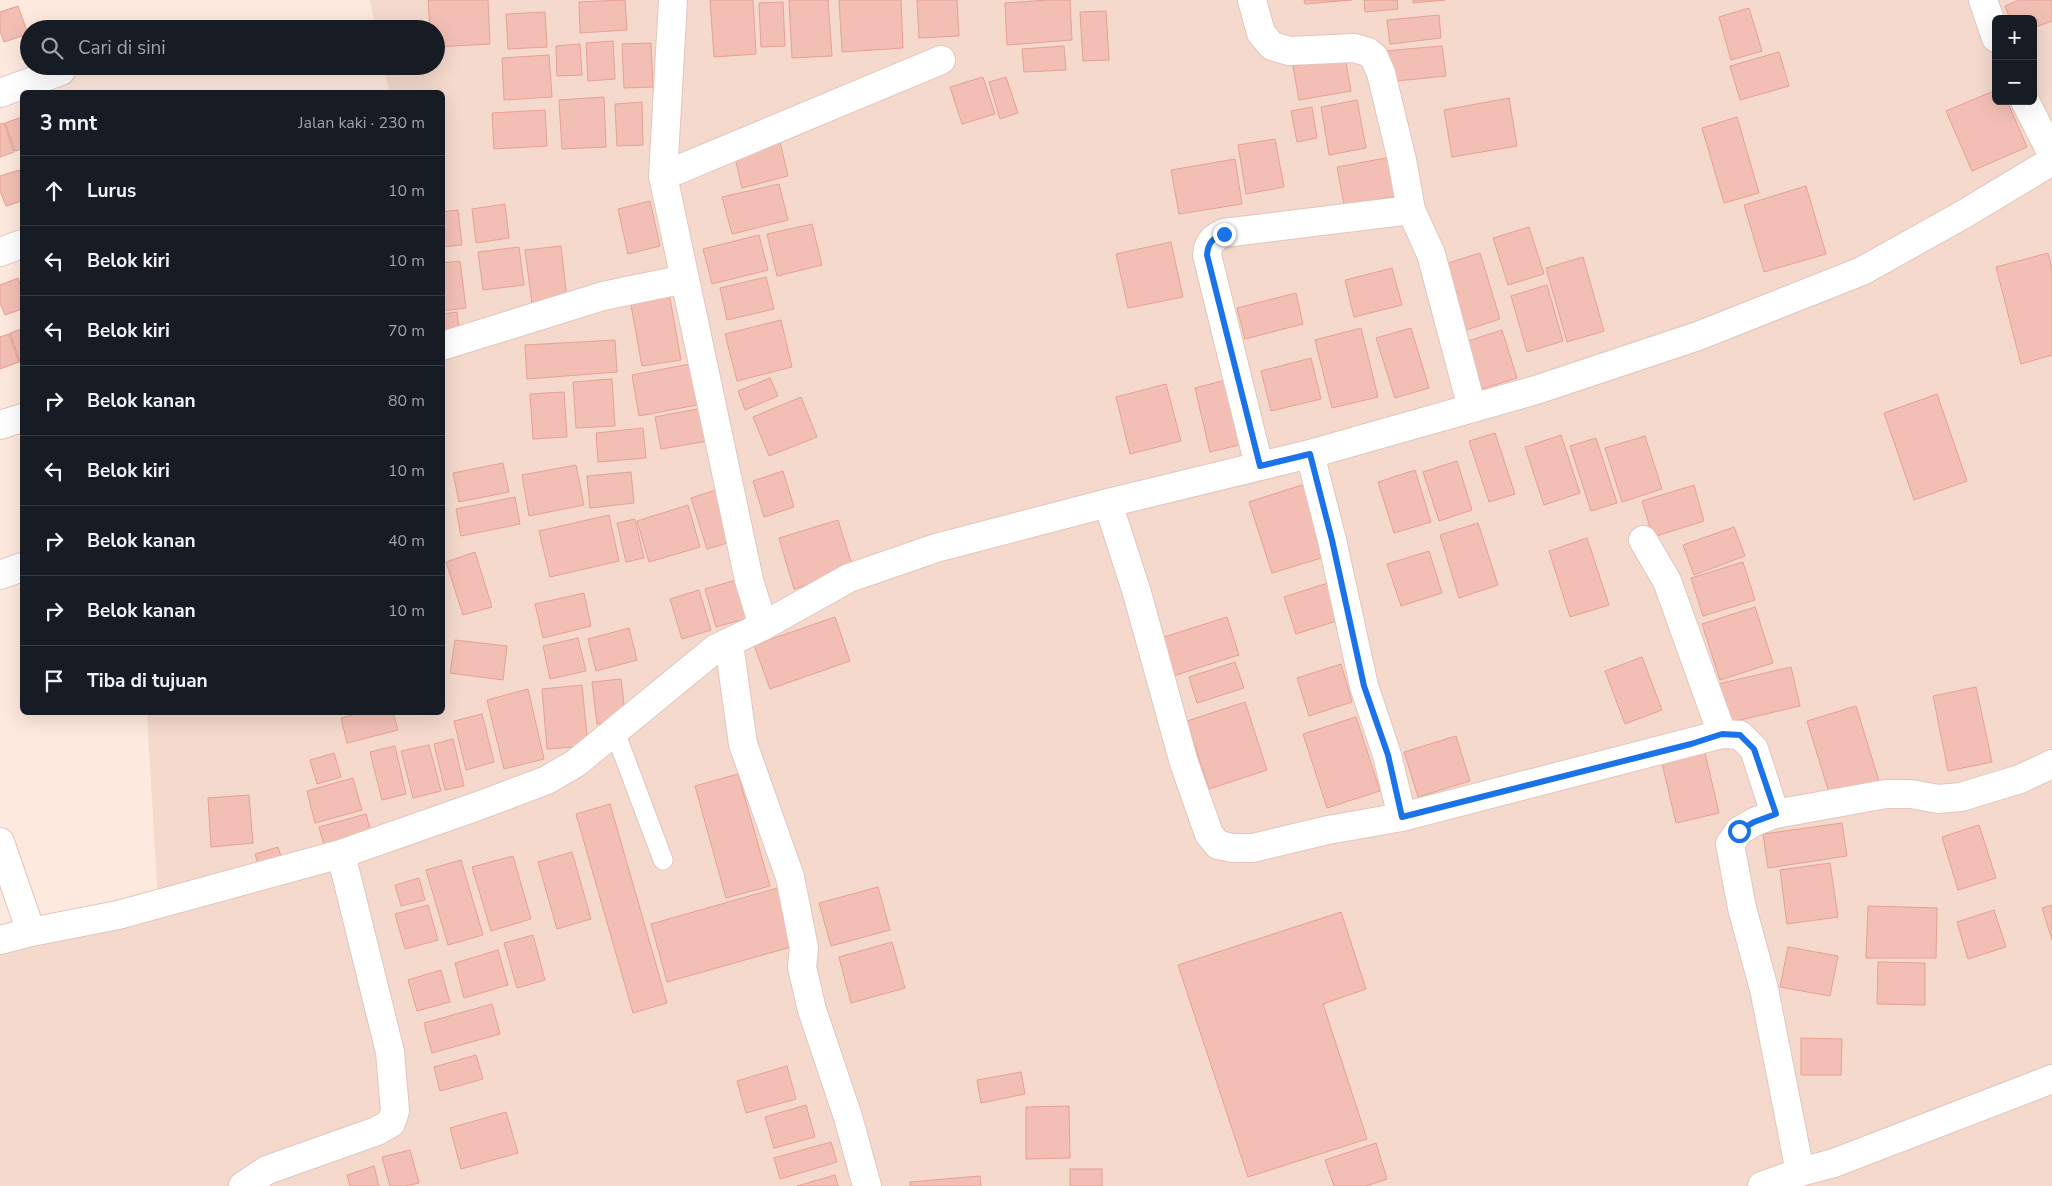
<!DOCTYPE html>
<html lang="id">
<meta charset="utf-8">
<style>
:root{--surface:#171b24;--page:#242831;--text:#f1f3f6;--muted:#9ea1a6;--line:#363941}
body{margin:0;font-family:"Nunito Sans",sans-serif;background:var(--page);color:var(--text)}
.controls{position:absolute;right:15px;top:15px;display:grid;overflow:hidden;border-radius:8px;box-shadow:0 5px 20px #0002}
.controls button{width:45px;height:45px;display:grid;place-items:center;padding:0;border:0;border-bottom:1px solid var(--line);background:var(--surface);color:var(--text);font:25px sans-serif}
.stop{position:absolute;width:15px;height:15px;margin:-11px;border:4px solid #1a73e8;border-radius:50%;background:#fff}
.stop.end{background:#1a73e8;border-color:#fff;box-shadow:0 1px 5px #0008}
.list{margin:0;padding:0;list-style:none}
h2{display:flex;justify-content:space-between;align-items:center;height:65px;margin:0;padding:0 20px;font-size:21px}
h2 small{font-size:16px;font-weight:400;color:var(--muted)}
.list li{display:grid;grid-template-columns:32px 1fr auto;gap:15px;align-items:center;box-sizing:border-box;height:70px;padding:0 20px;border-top:1px solid var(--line)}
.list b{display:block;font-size:19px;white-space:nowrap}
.list em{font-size:16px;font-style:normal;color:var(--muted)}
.icon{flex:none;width:28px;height:28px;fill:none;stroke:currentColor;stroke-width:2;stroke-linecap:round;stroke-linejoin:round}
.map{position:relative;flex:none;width:2052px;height:1186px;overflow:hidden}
.search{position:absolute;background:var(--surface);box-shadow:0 5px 20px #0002;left:20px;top:20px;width:425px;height:55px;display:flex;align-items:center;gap:12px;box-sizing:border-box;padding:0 18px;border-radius:28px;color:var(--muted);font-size:19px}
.panel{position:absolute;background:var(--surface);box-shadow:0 5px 20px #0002;left:20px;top:90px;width:425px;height:625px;border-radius:8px}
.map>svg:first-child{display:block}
</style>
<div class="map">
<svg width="2052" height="1186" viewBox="0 0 2052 1186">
<rect width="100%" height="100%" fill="#fde9de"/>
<path fill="#f4d9cc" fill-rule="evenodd" d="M 370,0 L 2052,0 L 2052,1186 L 0,1186 L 0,931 L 158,904 L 147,713 L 442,712 L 442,92 L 389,92 L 384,66 L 436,66 L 436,29 L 376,29 ZM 1996,19 L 2033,19 L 2033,101 L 1996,101 Z"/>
<g fill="#f3bfb4" stroke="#e6a094">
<polygon points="428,0 488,0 490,44 436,47 436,29 430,29"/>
<polygon points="625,0 627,30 580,33 579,2"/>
<polygon points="710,0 753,0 756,54 714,57"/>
<polygon points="789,0 828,0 832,56 792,58"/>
<polygon points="839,0 901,0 903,48 842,52"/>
<polygon points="917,0 957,0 959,36 919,38"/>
<polygon points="1049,0 1070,0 1072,40 1007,45 1005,3"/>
<polygon points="1304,0 1352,0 1305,4"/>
<polygon points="1364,0 1397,0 1398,9 1365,12"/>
<polygon points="1413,0 1445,0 1413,3"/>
<polygon points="2019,0 2052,0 2052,21 2033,28 2033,19 2010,19 2005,6"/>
<polygon points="783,2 785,46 761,47 759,3"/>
<polygon points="18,6 28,34 4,42 0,31 0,12"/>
<polygon points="1749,8 1762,51 1731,60 1719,17"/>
<polygon points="1106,11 1109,60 1083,61 1080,12"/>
<polygon points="545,12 547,47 508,49 506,14"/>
<polygon points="1439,15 1441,38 1390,44 1387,20"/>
<polygon points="613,41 615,79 588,81 586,43"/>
<polygon points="651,43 653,87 624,88 622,44"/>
<polygon points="580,44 582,75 557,76 556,46"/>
<polygon points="1064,46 1066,70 1024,72 1022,49"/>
<polygon points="1442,46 1446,76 1387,82 1384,51"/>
<polygon points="1779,52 1789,86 1740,100 1730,66"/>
<polygon points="549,55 552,97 504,100 502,58"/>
<polygon points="1345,57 1351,91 1299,100 1293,66"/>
<polygon points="983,77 995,114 962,124 950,87"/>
<polygon points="1006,77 1018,113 1000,119 989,82"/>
<polygon points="1996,90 1996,101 2007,101 2027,147 1972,171 1946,111"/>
<polygon points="604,97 606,147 562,149 559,100"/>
<polygon points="1509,98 1517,146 1452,157 1444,110"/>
<polygon points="1357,100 1366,148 1329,155 1321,107"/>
<polygon points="642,102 643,145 617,146 615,104"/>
<polygon points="1312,107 1317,138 1297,142 1291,111"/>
<polygon points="545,110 547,146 494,149 492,113"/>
<polygon points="22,117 22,149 15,151 5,123"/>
<polygon points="1737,117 1759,193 1724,203 1702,128"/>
<polygon points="4,123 14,152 0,157 0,124"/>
<polygon points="1275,139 1284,187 1246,194 1238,145"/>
<polygon points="780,142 788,176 742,188 734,153"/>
<polygon points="1391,157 1397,196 1344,205 1337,167"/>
<polygon points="1235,159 1242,204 1179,214 1171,170"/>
<polygon points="19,170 22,178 22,201 6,206 0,191 0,176"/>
<polygon points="779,184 788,220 732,234 722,197"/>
<polygon points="1806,186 1826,254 1764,272 1744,205"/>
<polygon points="650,201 660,246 628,254 618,209"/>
<polygon points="505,204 509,238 476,243 472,209"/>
<polygon points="458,210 462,245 442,247 442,212"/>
<polygon points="812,224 822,265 777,276 767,234"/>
<polygon points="1529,227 1544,274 1508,285 1493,238"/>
<polygon points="759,235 768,270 712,284 703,249"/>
<polygon points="1171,242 1183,297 1128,308 1116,254"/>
<polygon points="561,246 567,299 532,304 525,250"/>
<polygon points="519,247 524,285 483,290 478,252"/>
<polygon points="1480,253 1500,319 1463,331 1442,265"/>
<polygon points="2048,253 2052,268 2052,355 2021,364 1996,267"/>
<polygon points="1583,257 1604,331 1567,342 1546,268"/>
<polygon points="460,261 466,308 442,311 442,263"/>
<polygon points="1392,268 1402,305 1354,317 1345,280"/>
<polygon points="766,277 774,309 727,320 720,288"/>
<polygon points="18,278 22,290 22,309 5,315 0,303 0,285"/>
<polygon points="1547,285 1563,341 1527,352 1511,296"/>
<polygon points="669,293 681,360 642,366 630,300"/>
<polygon points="1296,293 1303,324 1245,339 1237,308"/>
<polygon points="457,312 460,338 442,340 442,314"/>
<polygon points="781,320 792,367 737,381 725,334"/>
<polygon points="1361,328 1378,397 1332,408 1315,340"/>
<polygon points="1411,328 1429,388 1395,398 1376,338"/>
<polygon points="22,329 22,361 20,362 10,333"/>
<polygon points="1502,330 1517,378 1482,389 1468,341"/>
<polygon points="9,334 19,362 0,369 0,337"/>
<polygon points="615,340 617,372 527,379 525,345"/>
<polygon points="1311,358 1321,399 1271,411 1261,371"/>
<polygon points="695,363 702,404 639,416 632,375"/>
<polygon points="770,378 778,396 745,410 738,391"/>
<polygon points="612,379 615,426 576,428 573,382"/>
<polygon points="1226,380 1243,444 1210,452 1195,388"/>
<polygon points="1166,384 1181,441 1130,454 1116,397"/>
<polygon points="564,392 567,437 533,439 530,394"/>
<polygon points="1937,394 1967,481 1914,500 1884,413"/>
<polygon points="801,397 817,437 769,456 753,417"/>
<polygon points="702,408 708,441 661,449 655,417"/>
<polygon points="643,428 646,458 598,462 596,433"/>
<polygon points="1495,433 1515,494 1489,502 1469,441"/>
<polygon points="1561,435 1580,493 1544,505 1525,447"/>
<polygon points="1645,436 1662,489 1622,502 1605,448"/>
<polygon points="1596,438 1617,503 1591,511 1570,446"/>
<polygon points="1457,461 1472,510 1439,521 1423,472"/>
<polygon points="503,463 509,492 459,502 453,473"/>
<polygon points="576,465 584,505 529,516 522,475"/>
<polygon points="1415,470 1431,522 1394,533 1378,482"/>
<polygon points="783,471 794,507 764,517 753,481"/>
<polygon points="631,472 634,503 590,508 587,476"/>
<polygon points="1305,484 1328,556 1272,573 1249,502"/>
<polygon points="1694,485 1704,521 1653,537 1642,501"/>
<polygon points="716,490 731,542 707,549 691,498"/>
<polygon points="515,497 520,524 461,536 456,509"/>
<polygon points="688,505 700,547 649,562 637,521"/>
<polygon points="609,515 619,561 550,577 539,531"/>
<polygon points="635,519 644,558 626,562 617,523"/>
<polygon points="838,520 854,571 794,589 779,538"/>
<polygon points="1478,523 1498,585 1459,598 1440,535"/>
<polygon points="1734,527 1745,556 1694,575 1683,545"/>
<polygon points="1587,538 1609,605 1570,617 1549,551"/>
<polygon points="1429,551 1442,593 1401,606 1387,564"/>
<polygon points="475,552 492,607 463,615 446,562"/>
<polygon points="1743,562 1755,600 1703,616 1691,578"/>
<polygon points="743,578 755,616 716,627 705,589"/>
<polygon points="1331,582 1343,619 1296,634 1284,597"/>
<polygon points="699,590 711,630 682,639 670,599"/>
<polygon points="584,593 591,626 543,638 535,604"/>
<polygon points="1755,607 1773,663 1720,680 1702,624"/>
<polygon points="835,617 850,661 770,689 754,645"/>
<polygon points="1227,617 1239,655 1173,676 1161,638"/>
<polygon points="629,628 637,660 596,671 588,639"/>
<polygon points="578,638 586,671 550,679 543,646"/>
<polygon points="455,640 507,646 503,680 450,673"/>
<polygon points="1642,657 1662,710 1625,724 1605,671"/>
<polygon points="1235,662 1244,688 1197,703 1189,677"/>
<polygon points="1341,664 1352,702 1309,716 1297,678"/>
<polygon points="1791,667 1800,706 1727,723 1718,684"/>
<polygon points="621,679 626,721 597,724 592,682"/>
<polygon points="582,685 588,746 547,749 542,689"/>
<polygon points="1976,687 1992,762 1948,771 1933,696"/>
<polygon points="528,689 544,759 504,769 487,700"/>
<polygon points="1245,702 1267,770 1209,789 1187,721"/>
<polygon points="1856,706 1879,781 1830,796 1807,721"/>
<polygon points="364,712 393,712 398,730 347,743 341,718"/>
<polygon points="482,714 494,762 466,770 454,721"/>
<polygon points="1356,717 1380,791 1327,808 1303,734"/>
<polygon points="1456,736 1470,781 1418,797 1404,752"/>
<polygon points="453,739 464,786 445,790 434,744"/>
<polygon points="429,745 441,791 413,798 401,751"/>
<polygon points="395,746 406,794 382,800 370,752"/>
<polygon points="1704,749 1719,813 1676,823 1661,759"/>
<polygon points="334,753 341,777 317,784 310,760"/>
<polygon points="738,774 770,886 726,898 695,786"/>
<polygon points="353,778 362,810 315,823 307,791"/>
<polygon points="249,795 253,843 211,847 208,798"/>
<polygon points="610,804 667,1003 633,1013 576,814"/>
<polygon points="366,814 371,832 324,845 319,827"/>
<polygon points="1842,823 1847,856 1768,868 1763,834"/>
<polygon points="1979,825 1996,878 1958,890 1942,837"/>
<polygon points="278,847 283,863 260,871 255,854"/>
<polygon points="572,852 591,919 557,929 538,862"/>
<polygon points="513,856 531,919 491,931 472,867"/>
<polygon points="461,860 483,935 448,945 426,870"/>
<polygon points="1830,863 1838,917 1787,924 1780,870"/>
<polygon points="419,878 425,900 401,906 395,885"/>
<polygon points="781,887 798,945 667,982 651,924"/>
<polygon points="878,887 890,930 831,946 819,903"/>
<polygon points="428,905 438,940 405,949 395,914"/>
<polygon points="2052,905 2052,940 2042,908"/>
<polygon points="1868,906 1937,908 1936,958 1866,958"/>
<polygon points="1994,910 2006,947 1968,959 1957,922"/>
<polygon points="1341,912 1366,989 1323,1004 1367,1139 1248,1177 1178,965"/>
<polygon points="533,935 545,980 517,988 504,943"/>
<polygon points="892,942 905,988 851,1003 839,957"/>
<polygon points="1788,947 1838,956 1830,996 1780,987"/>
<polygon points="498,950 508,985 464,998 455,963"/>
<polygon points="1878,962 1925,963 1925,1005 1877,1004"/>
<polygon points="441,970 450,1002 417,1011 408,980"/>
<polygon points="492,1004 500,1034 432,1053 424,1023"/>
<polygon points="1801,1038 1842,1039 1841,1075 1801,1075"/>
<polygon points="476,1055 483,1079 440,1091 434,1067"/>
<polygon points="787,1066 796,1099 746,1113 737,1081"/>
<polygon points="1021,1072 1025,1094 981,1103 977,1080"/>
<polygon points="806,1105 815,1137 774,1148 765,1117"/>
<polygon points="1069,1106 1070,1158 1026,1159 1026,1107"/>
<polygon points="506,1112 518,1153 461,1169 450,1128"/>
<polygon points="831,1142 837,1162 780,1179 774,1158"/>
<polygon points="1376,1143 1387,1179 1366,1186 1334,1186 1325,1160"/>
<polygon points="410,1150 419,1183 406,1186 390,1186 382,1157"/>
<polygon points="374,1166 379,1186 350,1186 347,1175"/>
<rect x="1070" y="1169" width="32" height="17"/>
<polygon points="835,1175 838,1186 797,1186"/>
<polygon points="980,1176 981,1186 910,1186 910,1182"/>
</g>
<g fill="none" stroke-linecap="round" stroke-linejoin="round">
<g stroke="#e3c5bd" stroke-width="21">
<polyline id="lane" points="615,732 663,860"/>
</g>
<g stroke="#e3c5bd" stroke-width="30">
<g id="street">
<polyline points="673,0 663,176 749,580 763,626"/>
<polyline points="1252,0 1261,33 1272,46 1289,51 1354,48 1368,52 1374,57 1381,73 1402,160 1411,210 1431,254 1472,408"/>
<polyline points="1983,0 1996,38"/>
<polyline points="0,93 61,71"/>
<polyline points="2025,101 2052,154"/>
<polyline points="663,176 941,60"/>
<polyline points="0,252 22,244"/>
<polyline points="442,346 603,296 685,279"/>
<polyline points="0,425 22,418"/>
<polyline points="1310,454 1332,540 1364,686 1387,755 1402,817"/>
<path d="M 1259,466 L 1207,255 C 1208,242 1213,238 1224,233 L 1411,210"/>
<polyline points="1108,503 1137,593 1184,763 1209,834 1218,845 1233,848 1253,848 1328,830 1402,817 1722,734 1740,735 1754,749 1775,814"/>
<polyline points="1643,540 1667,581 1722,734"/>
<polyline points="0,575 22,567"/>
<polyline points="729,644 743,744 790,877 804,948 802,967 812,1010 848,1117 867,1186"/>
<polyline points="0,842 31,932"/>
<polyline points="0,940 31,932 118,915 341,854 478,806 547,780 576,763 715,649 763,626 849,578 936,548 1108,503 1310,454 1536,390 1698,336 1862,271 1964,214 2052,161"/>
<polyline points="1800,1172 1764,989 1742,908 1730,844 1739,831 1754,822 1775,814 1886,794 1911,794 1938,799 1961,797 2020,779 2052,764"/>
<polyline points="243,1186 267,1170 377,1131 391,1123 395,1111 390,1052 341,854"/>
<polyline points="1762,1186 1800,1172 1834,1163 2052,1079"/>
</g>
</g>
<use href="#lane" stroke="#fff" stroke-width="19"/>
<use href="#street" stroke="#fff" stroke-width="28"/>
</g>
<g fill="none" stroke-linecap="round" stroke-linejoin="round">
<path stroke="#1a73e8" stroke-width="6" d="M 1224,234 C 1213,238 1208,242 1207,255 L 1260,466 L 1310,454 L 1332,540 L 1364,686 L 1388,755 L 1402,817 L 1691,744 L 1722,734 L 1740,735 L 1754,749 L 1776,814 L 1754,822 L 1739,831"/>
</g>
</svg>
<div class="controls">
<button>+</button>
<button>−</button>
</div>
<div class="stop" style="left:1739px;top:831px"></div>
<div class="stop end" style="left:1224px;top:234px"></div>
<div class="search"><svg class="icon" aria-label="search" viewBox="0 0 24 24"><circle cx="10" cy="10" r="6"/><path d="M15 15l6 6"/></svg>Cari di sini</div>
<section class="panel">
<h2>3 mnt<small>Jalan kaki · 230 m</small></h2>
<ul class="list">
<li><svg class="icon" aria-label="ahead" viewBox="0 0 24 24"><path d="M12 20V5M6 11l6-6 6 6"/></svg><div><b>Lurus</b></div><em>10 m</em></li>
<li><svg class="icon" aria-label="left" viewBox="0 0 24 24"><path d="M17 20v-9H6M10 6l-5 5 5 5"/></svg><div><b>Belok kiri</b></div><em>10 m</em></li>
<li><svg class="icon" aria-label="left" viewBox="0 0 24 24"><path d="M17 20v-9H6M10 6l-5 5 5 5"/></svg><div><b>Belok kiri</b></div><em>70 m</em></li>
<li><svg class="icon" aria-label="right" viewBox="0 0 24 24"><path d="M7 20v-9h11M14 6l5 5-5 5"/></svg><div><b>Belok kanan</b></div><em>80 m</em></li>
<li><svg class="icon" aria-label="left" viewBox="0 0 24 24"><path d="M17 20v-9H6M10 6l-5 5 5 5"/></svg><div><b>Belok kiri</b></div><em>10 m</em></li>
<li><svg class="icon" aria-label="right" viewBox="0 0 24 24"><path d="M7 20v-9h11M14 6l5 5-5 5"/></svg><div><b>Belok kanan</b></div><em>40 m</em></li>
<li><svg class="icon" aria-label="right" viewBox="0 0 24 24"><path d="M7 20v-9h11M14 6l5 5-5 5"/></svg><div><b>Belok kanan</b></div><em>10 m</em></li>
<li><svg class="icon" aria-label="arrive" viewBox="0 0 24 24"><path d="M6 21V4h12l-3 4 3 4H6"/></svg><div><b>Tiba di tujuan</b></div></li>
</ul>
</section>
</div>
